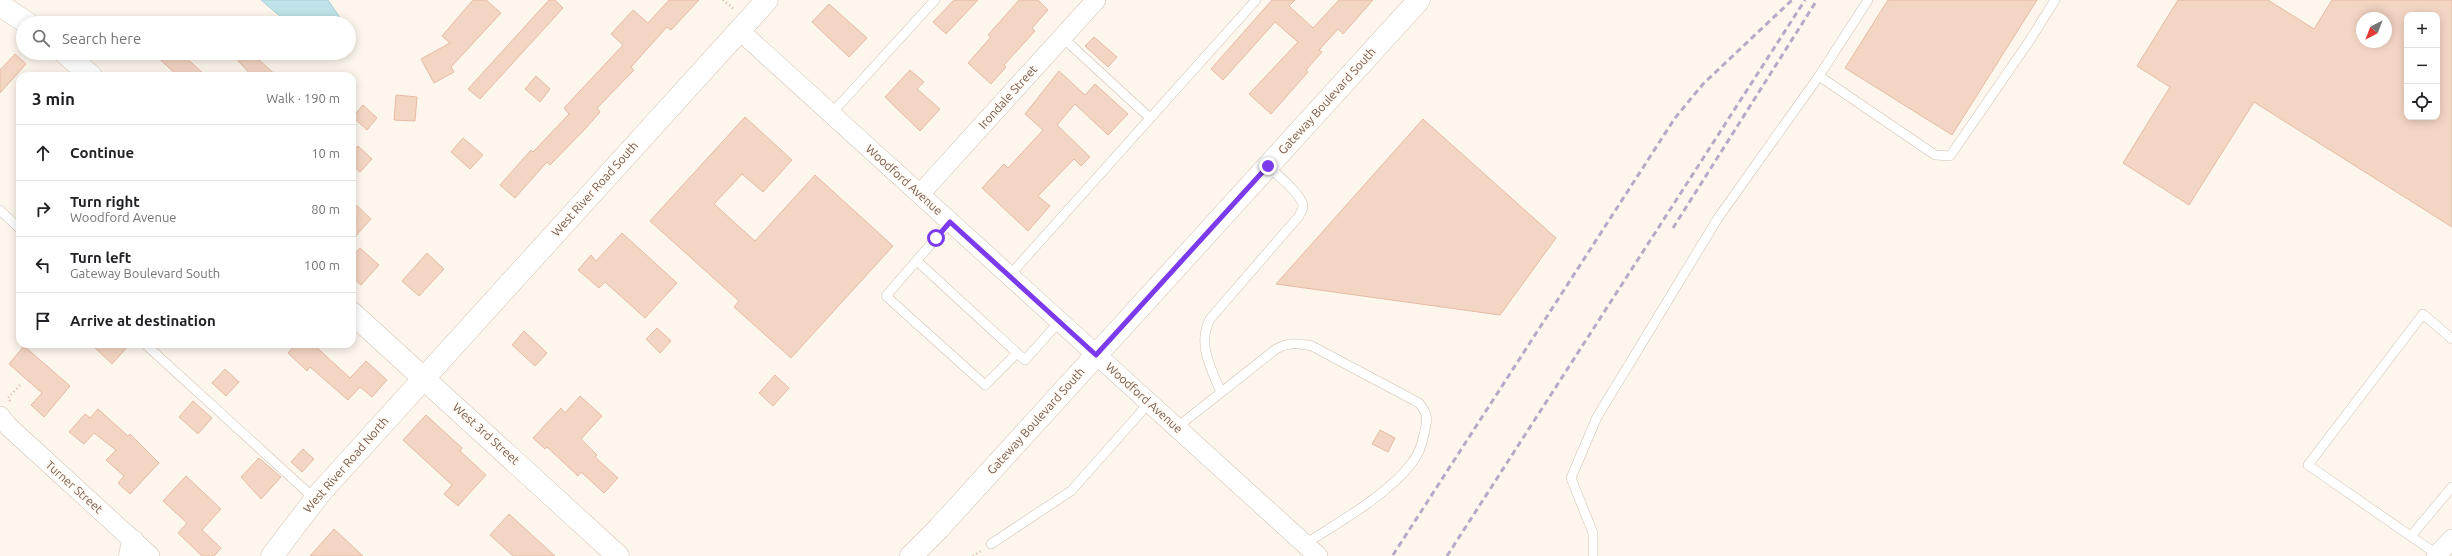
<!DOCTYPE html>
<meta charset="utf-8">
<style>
:root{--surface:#fff;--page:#f2f2f2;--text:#202124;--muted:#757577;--line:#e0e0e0}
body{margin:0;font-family:Ubuntu,sans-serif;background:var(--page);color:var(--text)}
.controls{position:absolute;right:12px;top:12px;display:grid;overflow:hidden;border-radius:8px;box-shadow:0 2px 10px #0003}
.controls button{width:36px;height:36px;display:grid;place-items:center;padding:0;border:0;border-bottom:1px solid var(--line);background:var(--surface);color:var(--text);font:20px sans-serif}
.compass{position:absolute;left:2356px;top:12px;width:36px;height:36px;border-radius:50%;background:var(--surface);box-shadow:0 2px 10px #0003;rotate:222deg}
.stop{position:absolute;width:12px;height:12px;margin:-9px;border:3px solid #7c3aed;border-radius:50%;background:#fff}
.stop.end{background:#7c3aed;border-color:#fff;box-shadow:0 1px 4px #0008}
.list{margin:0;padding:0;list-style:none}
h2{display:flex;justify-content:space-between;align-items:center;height:52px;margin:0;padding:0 16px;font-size:17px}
h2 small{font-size:13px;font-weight:400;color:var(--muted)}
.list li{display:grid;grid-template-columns:26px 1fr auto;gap:12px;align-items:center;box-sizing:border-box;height:56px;padding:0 16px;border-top:1px solid var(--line)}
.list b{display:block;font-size:15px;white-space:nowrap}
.list p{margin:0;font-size:13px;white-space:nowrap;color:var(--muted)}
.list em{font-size:13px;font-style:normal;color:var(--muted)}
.icon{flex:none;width:22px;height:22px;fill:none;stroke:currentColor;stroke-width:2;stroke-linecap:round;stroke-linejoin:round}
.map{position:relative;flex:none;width:2452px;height:556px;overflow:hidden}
.search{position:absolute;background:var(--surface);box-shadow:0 2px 10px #0003;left:16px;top:16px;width:340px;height:44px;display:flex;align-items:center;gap:10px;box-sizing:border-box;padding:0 14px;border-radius:22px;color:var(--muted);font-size:15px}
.panel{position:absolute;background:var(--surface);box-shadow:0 2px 10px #0003;left:16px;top:72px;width:340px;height:276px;border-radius:12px}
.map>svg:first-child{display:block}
</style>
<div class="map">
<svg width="2452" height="556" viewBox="0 0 2452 556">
<rect width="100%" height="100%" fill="#fdf6ec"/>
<polygon fill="#bfe3e8" stroke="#a5d3da" points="261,0 328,0 341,19 338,23 288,23"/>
<g fill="#f3d5c3" stroke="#e6bba3" fill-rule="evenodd">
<polygon points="473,0 486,0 501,13 451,67 454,72 434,83 421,59 450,43 442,36"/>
<polygon points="549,0 555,0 563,8 480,99 468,89"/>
<polygon points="669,0 699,0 671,30 667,27 631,67 634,70 597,108 600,112 586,128 550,165 547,162 515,198 500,185 531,150 533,152 569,114 564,108 623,45 611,34 633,10 648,23"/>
<polygon points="954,0 978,0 946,34 933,22"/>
<polygon points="1019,0 1038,0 1048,10 1032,28 1035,31 1004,65 1006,67 991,84 968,63 991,37 988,35"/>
<polygon points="1272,0 1295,0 1289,6 1313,28 1339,0 1373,0 1343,34 1338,29 1319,50 1322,52 1306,70 1308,72 1271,114 1249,94 1298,42 1275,22 1223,80 1211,69"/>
<polygon points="1888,0 2037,0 1952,135 1845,68"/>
<path d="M 2178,0 L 2268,0 L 2314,29 L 2332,0 L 2452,0 L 2452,227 L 2254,102 L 2189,205 L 2123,163 L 2170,87 L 2137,66 ZM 2407,15 L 2437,15 L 2437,117 L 2407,117 ZM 2362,18 L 2386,18 L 2386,42 L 2362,42 Z"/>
<polygon points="829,4 867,38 849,57 812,22"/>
<polygon points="1094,37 1117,57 1108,67 1085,46"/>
<polygon points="153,53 181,53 206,76 178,76"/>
<polygon points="231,53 251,53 277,76 252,76"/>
<polygon points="15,54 26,64 0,93 0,70"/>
<polygon points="910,70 924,82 917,89 940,109 920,131 885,97"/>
<polygon points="1059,71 1085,95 1095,84 1128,114 1108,135 1075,104 1057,125 1090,157 1081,166 1074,159 1038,196 1050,206 1028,231 982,188 1004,164 1008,168 1043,130 1025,114"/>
<polygon points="536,76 550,89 540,102 525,89"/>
<polygon points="396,95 417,97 415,121 394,120"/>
<polygon points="363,105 377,118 367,130 353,117"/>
<polygon points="745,117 792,160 763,192 742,174 714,204 755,241 815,175 893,246 791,358 734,307 739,301 650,221"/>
<polygon points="1423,119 1556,238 1500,315 1276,284"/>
<polygon points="463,138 483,155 470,169 451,152"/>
<polygon points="358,146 372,159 360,172 352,165 352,153"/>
<polygon points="352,201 371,219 352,240"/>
<polygon points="622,233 677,283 645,318 605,282 599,288 578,270 591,255 596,261"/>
<polygon points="360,248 379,265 361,285 352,277 352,257"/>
<polygon points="427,253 444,269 419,296 402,281"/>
<polygon points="657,328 671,341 660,353 646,339"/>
<polygon points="524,331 547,353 535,366 512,345"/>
<polygon points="91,344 130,344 112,364"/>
<polygon points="296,344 313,344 350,378 366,361 387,380 372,397 360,387 348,400 310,367 307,371 288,353"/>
<polygon points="24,346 70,386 44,417 31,405 42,393 9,364"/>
<polygon points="225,369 239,382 226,396 212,383"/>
<polygon points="775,375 789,388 773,406 759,393"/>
<polygon points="580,396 602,416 581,439 597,455 595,457 618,478 604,493 581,472 578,476 547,447 545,449 533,438 561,408 565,413"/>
<polygon points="193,401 212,418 198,434 179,417"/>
<polygon points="98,409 128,436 130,434 159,463 130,494 118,483 124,476 106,460 116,450 94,433 84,444 69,432 85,414 90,418"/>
<polygon points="426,415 462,448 460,451 486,475 458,506 444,494 452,485 403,440"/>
<polygon points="1380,430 1395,438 1388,452 1372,444"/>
<polygon points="303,449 314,459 302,472 291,462"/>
<polygon points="259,458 281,477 261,499 241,477"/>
<polygon points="186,476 221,509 202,530 221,548 214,556 202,556 178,533 187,523 163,501"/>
<polygon points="509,514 555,556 513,556 490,535"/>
<polygon points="334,529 363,556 310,556"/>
</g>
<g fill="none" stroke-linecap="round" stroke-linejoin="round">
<g stroke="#d1beb0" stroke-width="10">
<g id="lane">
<polyline points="1062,37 1150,118"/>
<polyline points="1819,76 1868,0"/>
<polyline points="831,114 935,0"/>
<polyline points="0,210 20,229"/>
<polyline points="950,222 886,296 985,385 1017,353 1025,360 1059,322"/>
<polyline points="917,261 1017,353"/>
<polyline points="1009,276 1256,0"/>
<polyline points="145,344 315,499"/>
<path d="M 1221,392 C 1211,369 1197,344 1210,319 L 1299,216 C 1300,213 1303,210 1303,207 C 1304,196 1276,174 1268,166"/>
<path d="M 1176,428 L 1276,349 C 1289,342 1298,343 1312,346 L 1419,403 C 1428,414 1428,419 1424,434 C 1422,445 1419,455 1411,464 C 1386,496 1339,522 1305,544"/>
<polyline points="2411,536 2452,487"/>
<polyline points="991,544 1071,491 1149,403"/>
<polyline points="2438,555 2308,465 2423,314 2452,339"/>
<polyline points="1593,556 1593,533 1571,478 1597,417 1718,218 1819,76 1935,155 1950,156 2030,40 2055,0"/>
</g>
</g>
<g stroke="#d1beb0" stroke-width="20">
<g id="street">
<polyline points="739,30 1318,556"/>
<polyline points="920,194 1096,0"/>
<polyline points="0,416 9,427 150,556"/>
<polyline points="2436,556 2452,539"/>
</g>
</g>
<g stroke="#d6c0b0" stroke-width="23">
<g id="secondary">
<polyline points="0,5 27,23"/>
<polyline points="65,53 91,76"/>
<polyline points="352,313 618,556"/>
<polyline points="130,556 133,541"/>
<polyline points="272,556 320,493 767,0"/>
<polyline points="911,556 939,528 1419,0"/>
</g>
</g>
<g stroke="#d9b8a5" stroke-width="2.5" stroke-dasharray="1 3" stroke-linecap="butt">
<polyline points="723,0 734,9"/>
<polyline points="10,401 8,398 20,385"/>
<polyline points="973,556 981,551"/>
</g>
<use href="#lane" stroke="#fff" stroke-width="9"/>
<use href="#street" stroke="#fff" stroke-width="19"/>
<use href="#secondary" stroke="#fff" stroke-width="22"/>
<g stroke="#b9a8c9" stroke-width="3" stroke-dasharray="6 4" stroke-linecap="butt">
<polyline points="1673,228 1817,0"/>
<polyline points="1393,555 1675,118 1703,84 1792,0"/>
<polyline points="1447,556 1805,0"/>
</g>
</g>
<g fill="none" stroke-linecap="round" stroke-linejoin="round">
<polyline stroke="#7c3aed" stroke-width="5" points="936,238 950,222 1096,355 1268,166"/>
</g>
<g text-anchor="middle" stroke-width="3" stroke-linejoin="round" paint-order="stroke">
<g font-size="12" fill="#7a5c4d" stroke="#fffaf3">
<text transform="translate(1008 97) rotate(-48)" y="4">Irondale Street</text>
<text transform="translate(1327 101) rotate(-48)" y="4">Gateway Boulevard South</text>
<text transform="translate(904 180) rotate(42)" y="4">Woodford Avenue</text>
<text transform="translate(595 189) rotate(-48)" y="4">West River Road South</text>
<text transform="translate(1144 398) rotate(42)" y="4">Woodford Avenue</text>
<text transform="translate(1036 421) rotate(-48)" y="4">Gateway Boulevard South</text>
<text transform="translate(486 434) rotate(42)" y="4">West 3rd Street</text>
<text transform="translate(346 465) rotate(-49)" y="4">West River Road North</text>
<text transform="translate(74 487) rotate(42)" y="4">Turner Street</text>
</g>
</g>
</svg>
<div class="controls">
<button>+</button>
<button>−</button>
<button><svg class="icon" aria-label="locate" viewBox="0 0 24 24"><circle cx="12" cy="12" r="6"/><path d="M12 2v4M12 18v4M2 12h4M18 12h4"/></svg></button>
</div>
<svg class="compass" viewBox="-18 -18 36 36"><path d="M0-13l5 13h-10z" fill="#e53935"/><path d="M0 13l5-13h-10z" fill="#757577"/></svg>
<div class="stop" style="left:936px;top:238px"></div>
<div class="stop end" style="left:1268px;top:166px"></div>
<div class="search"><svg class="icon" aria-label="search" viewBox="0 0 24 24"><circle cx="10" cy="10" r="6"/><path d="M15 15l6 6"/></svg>Search here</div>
<section class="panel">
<h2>3 min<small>Walk · 190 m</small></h2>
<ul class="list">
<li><svg class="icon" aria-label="ahead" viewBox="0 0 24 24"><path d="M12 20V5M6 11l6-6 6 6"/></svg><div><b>Continue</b></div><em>10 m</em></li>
<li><svg class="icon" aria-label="right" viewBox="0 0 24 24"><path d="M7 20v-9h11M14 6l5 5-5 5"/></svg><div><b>Turn right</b><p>Woodford Avenue</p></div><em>80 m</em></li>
<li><svg class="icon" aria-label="left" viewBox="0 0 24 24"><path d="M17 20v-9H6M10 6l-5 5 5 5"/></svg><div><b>Turn left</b><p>Gateway Boulevard South</p></div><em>100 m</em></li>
<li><svg class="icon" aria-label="arrive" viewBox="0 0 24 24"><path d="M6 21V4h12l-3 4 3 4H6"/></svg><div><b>Arrive at destination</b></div></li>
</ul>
</section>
</div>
